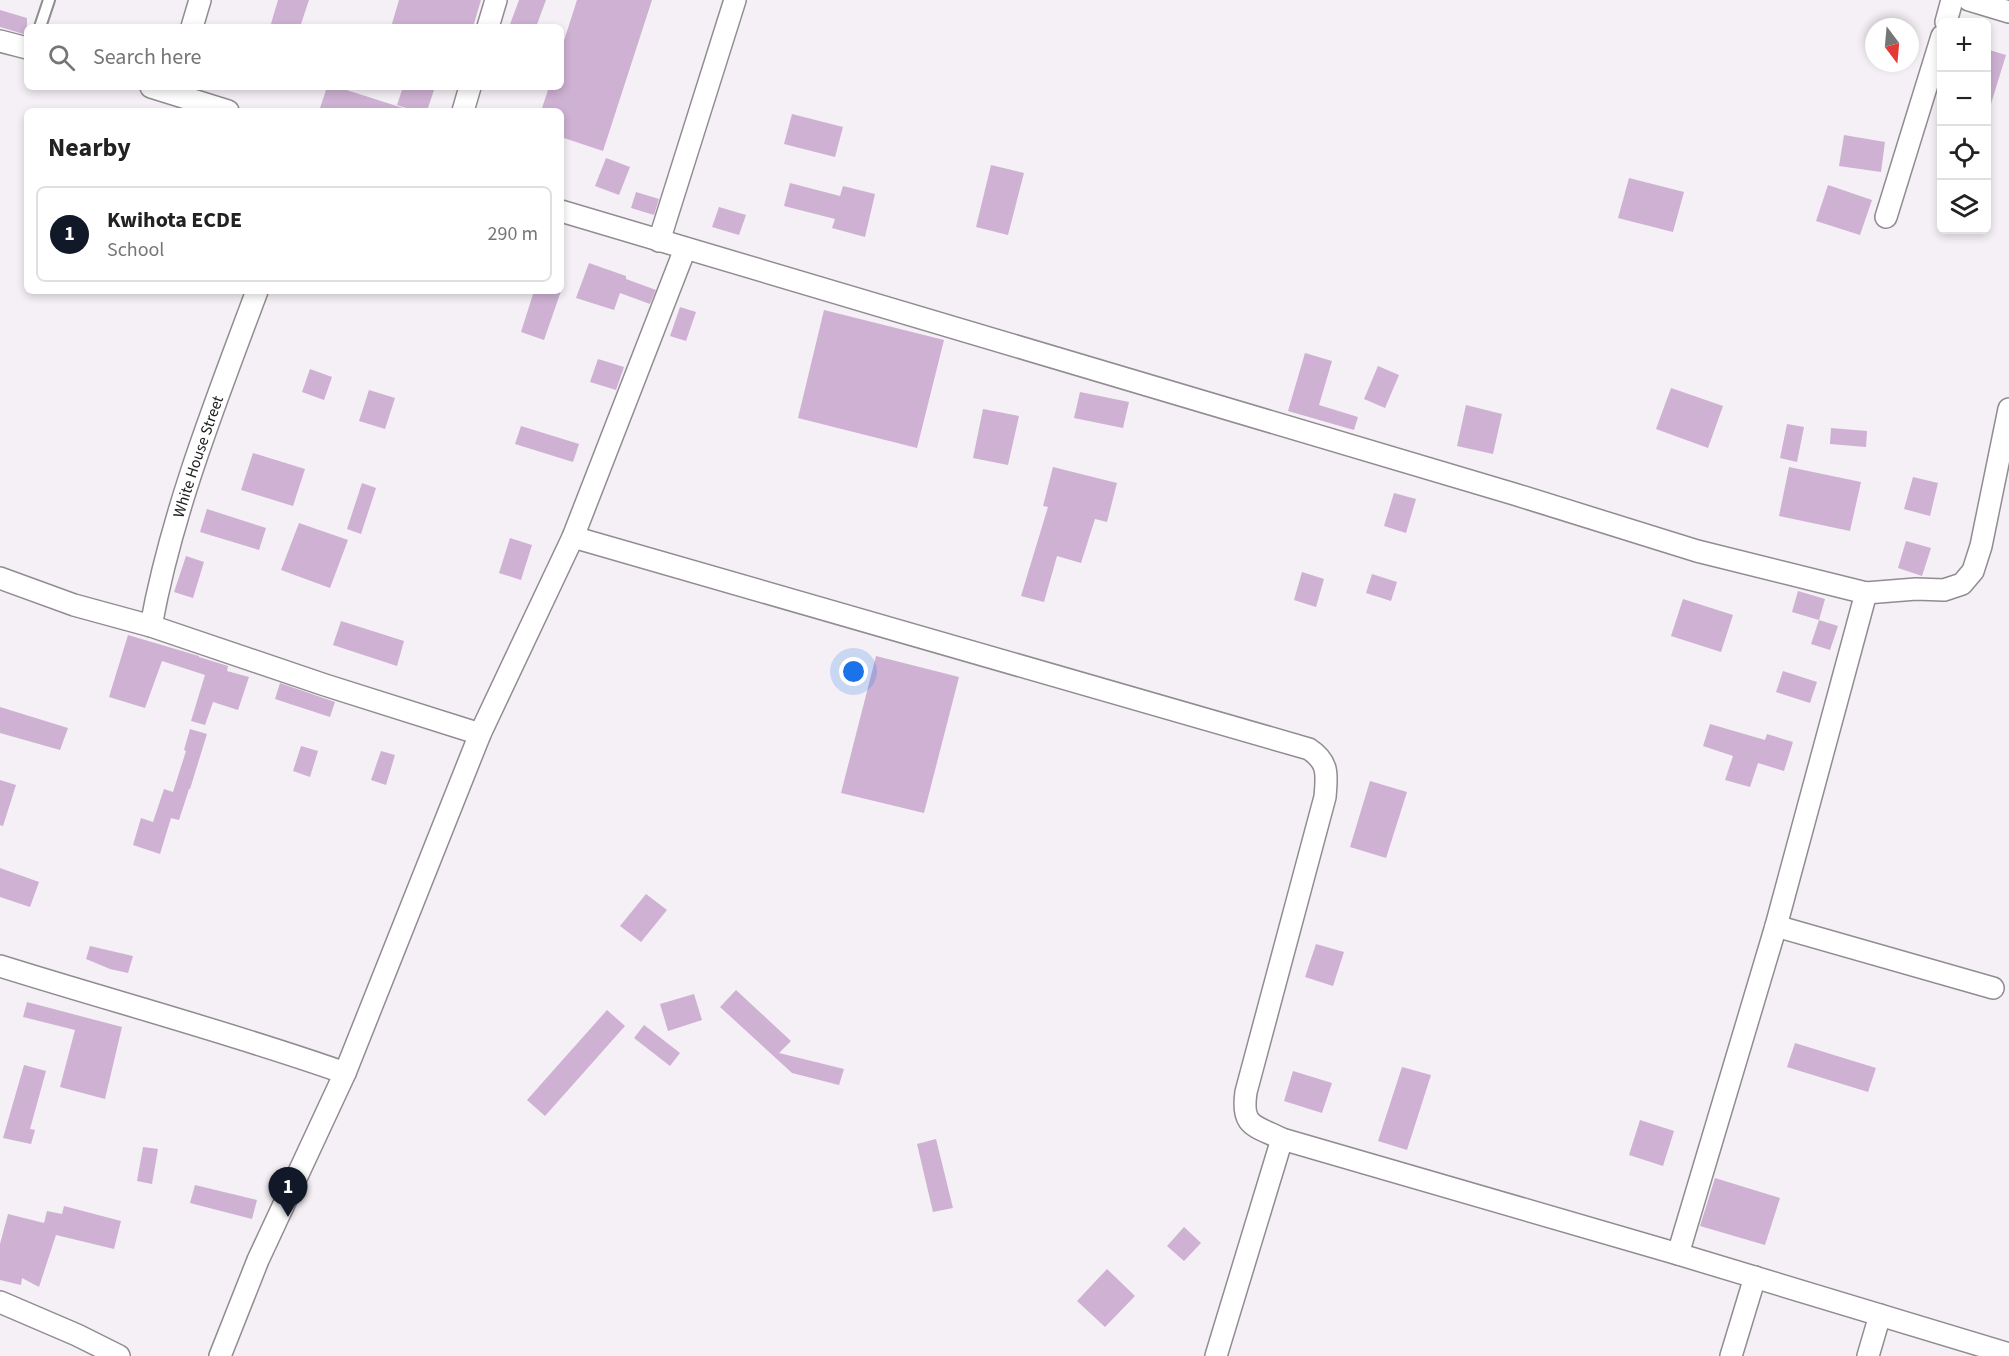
<!DOCTYPE html>
<meta charset="utf-8">
<style>
:root{--surface:#fff;--page:#f6f6f6;--text:#222;--muted:#767676;--line:#e0e0e0;--accent:#111827}
body{margin:0;font-family:"Source Sans 3",sans-serif;background:var(--page);color:var(--text)}
.controls{position:absolute;right:18px;top:18px;display:grid;overflow:hidden;border-radius:9px;box-shadow:0 3px 9px #0003}
.controls button{width:54px;height:54px;display:grid;place-items:center;padding:0;border:0;border-bottom:2px solid var(--line);background:var(--surface);color:var(--text);font:30px sans-serif}
.compass{position:absolute;left:1865px;top:18px;width:54px;height:54px;border-radius:50%;background:var(--surface);box-shadow:0 3px 9px #0003;rotate:164deg}
.you{position:absolute;left:854px;top:672px;width:21px;height:21px;margin:-15px;border:4px solid #fff;border-radius:50%;background:#1a73e8;box-shadow:0 0 0 9px #1a73e833}
.badge{display:grid;place-items:center;width:39px;height:39px;border-radius:50%;background:var(--accent);color:#fff;font-size:20px;font-weight:700}
.pin{position:absolute;translate:-50% -50px;filter:drop-shadow(0 2px 3px #0008)}
.pin::after{content:'';position:absolute;top:32px;width:21px;height:18px;background:inherit;clip-path:polygon(0 0,100% 0,50% 100%)}
.list{margin:0;padding:0;list-style:none}
h2{display:flex;justify-content:space-between;align-items:center;height:78px;margin:0;padding:0 24px;font-size:26px}
h2 small{font-size:20px;font-weight:400;color:var(--muted)}
.list li{display:grid;grid-template-columns:39px 1fr auto;gap:18px;align-items:center;box-sizing:border-box;height:96px;margin:0 12px 12px;padding:0 12px;border:2px solid var(--line);border-radius:9px}
.list b{display:block;font-size:22px;white-space:nowrap}
.list p{margin:0;font-size:20px;white-space:nowrap;color:var(--muted)}
.list em{font-size:20px;font-style:normal;color:var(--muted)}
.icon{flex:none;width:33px;height:33px;fill:none;stroke:currentColor;stroke-width:2;stroke-linecap:round;stroke-linejoin:round}
.map{position:relative;flex:none;width:2009px;height:1356px;overflow:hidden}
.search{position:absolute;background:var(--surface);box-shadow:0 3px 9px #0003;left:24px;top:24px;width:540px;height:66px;display:flex;align-items:center;gap:15px;box-sizing:border-box;padding:0 21px;border-radius:9px;color:var(--muted);font-size:22px}
.panel{position:absolute;background:var(--surface);box-shadow:0 3px 9px #0003;left:24px;top:108px;width:540px;height:186px;border-radius:9px}
.map>svg:first-child{display:block}
</style>
<div class="map">
<svg width="2009" height="1356" viewBox="0 0 2009 1356">
<rect width="100%" height="100%" fill="#f5f0f5"/>
<g fill="#ceb1d3">
<polygon points="278,0 309,0 300,27 270,27"/>
<polygon points="399,0 481,0 473,27 391,27"/>
<polygon points="519,0 546,0 536,27 509,27"/>
<polygon points="577,0 652,0 603,151 561,137 561,111 541,111 549,87 561,87 561,50"/>
<polygon points="0,10 27,18 27,35 0,27"/>
<polygon points="1986,49 2006,55 1990,107 1986,107"/>
<polygon points="327,87 337,87 403,108 402,111 319,111"/>
<polygon points="403,87 435,87 427,111 415,111 397,105"/>
<polygon points="792,114 843,127 835,157 784,144"/>
<polygon points="1844,135 1885,142 1881,172 1839,166"/>
<polygon points="606,158 630,167 619,195 595,186"/>
<polygon points="991,165 1024,173 1008,235 976,227"/>
<polygon points="1629,178 1684,192 1673,232 1618,218"/>
<polygon points="790,183 840,196 843,186 875,194 865,237 832,228 835,219 784,206"/>
<polygon points="1828,185 1872,200 1860,235 1816,221"/>
<polygon points="636,192 659,199 654,215 631,208"/>
<polygon points="719,207 746,215 739,235 712,227"/>
<polygon points="589,263 626,276 626,279 656,290 650,304 620,293 614,310 576,298"/>
<polygon points="534,291 561,291 544,340 521,332"/>
<polygon points="680,307 696,312 686,341 670,336"/>
<polygon points="824,310 944,340 917,448 798,418"/>
<polygon points="1305,353 1332,361 1319,405 1358,417 1354,430 1288,411"/>
<polygon points="598,359 624,367 616,390 590,382"/>
<polygon points="1378,366 1399,375 1385,408 1364,399"/>
<polygon points="310,369 332,377 324,400 302,392"/>
<polygon points="1671,388 1723,406 1708,448 1656,429"/>
<polygon points="369,390 395,398 385,429 359,421"/>
<polygon points="1080,392 1129,402 1123,428 1074,418"/>
<polygon points="1466,405 1502,414 1493,454 1457,446"/>
<polygon points="983,409 1019,416 1008,465 973,458"/>
<polygon points="1787,424 1804,427 1797,462 1780,458"/>
<polygon points="521,426 579,444 573,462 515,444"/>
<polygon points="1831,428 1867,431 1866,447 1830,444"/>
<polygon points="253,453 305,469 293,506 241,490"/>
<polygon points="1053,467 1117,483 1107,522 1095,519 1081,563 1057,556 1044,602 1021,596 1048,507 1043,506"/>
<polygon points="1789,467 1861,482 1850,531 1779,516"/>
<polygon points="1913,477 1938,483 1930,516 1904,509"/>
<polygon points="362,483 376,488 361,534 347,529"/>
<polygon points="1394,493 1416,499 1406,533 1384,526"/>
<polygon points="207,509 266,528 259,550 200,532"/>
<polygon points="299,523 348,540 330,588 281,570"/>
<polygon points="510,538 532,545 521,580 499,573"/>
<polygon points="1906,541 1931,548 1922,576 1898,568"/>
<polygon points="186,556 204,562 193,598 174,592"/>
<polygon points="1302,572 1324,579 1316,607 1294,600"/>
<polygon points="1372,574 1397,582 1391,601 1366,593"/>
<polygon points="1798,591 1825,599 1819,620 1792,612"/>
<polygon points="1683,599 1733,615 1721,652 1671,636"/>
<polygon points="1819,620 1838,626 1830,650 1811,644"/>
<polygon points="341,621 404,641 397,666 333,645"/>
<polygon points="128,635 199,656 199,657 228,666 227,671 249,677 238,710 213,702 205,725 191,721 205,675 162,661 145,708 109,697"/>
<polygon points="876,656 959,677 924,813 841,793"/>
<polygon points="1783,671 1817,682 1810,703 1776,692"/>
<polygon points="280,683 335,702 330,717 275,699"/>
<polygon points="0,707 68,728 60,750 0,733"/>
<polygon points="1710,724 1765,740 1767,734 1793,742 1784,771 1758,763 1750,787 1725,780 1733,756 1703,746"/>
<polygon points="190,729 207,734 190,789 189,789 179,820 171,818 160,854 133,845 141,818 153,822 164,789 173,792 186,751 184,750"/>
<polygon points="301,746 318,751 310,777 293,771"/>
<polygon points="381,751 395,755 386,785 371,780"/>
<polygon points="0,780 16,785 3,826 0,825"/>
<polygon points="1370,781 1407,792 1386,858 1350,847"/>
<polygon points="0,868 39,882 30,907 0,897"/>
<polygon points="646,894 667,910 641,942 620,926"/>
<polygon points="1316,944 1344,952 1333,986 1305,977"/>
<polygon points="90,946 133,956 128,973 110,969 86,959"/>
<polygon points="736,990 791,1041 779,1053 844,1069 839,1085 792,1073 720,1007"/>
<polygon points="694,994 702,1020 668,1031 660,1004"/>
<polygon points="27,1002 122,1027 105,1099 60,1087 75,1030 23,1017"/>
<polygon points="607,1010 625,1026 545,1116 527,1100"/>
<polygon points="644,1025 680,1053 670,1066 634,1038"/>
<polygon points="1795,1043 1876,1068 1868,1092 1787,1067"/>
<polygon points="24,1065 46,1071 30,1129 35,1130 31,1144 3,1138"/>
<polygon points="1402,1067 1431,1075 1407,1150 1378,1141"/>
<polygon points="1293,1071 1332,1083 1322,1113 1284,1101"/>
<polygon points="1640,1120 1674,1131 1663,1166 1629,1155"/>
<polygon points="936,1139 953,1208 933,1212 917,1144"/>
<polygon points="143,1147 158,1149 152,1184 137,1181"/>
<polygon points="1715,1178 1780,1198 1765,1245 1700,1226"/>
<polygon points="195,1185 257,1200 252,1219 190,1203"/>
<polygon points="64,1206 121,1221 114,1249 56,1235 39,1287 22,1278 21,1285 0,1280 0,1244 8,1214 44,1223 47,1211 62,1214"/>
<polygon points="1184,1227 1201,1243 1184,1261 1167,1246"/>
<polygon points="1107,1269 1135,1296 1105,1327 1077,1301"/>
</g>
<g fill="none" stroke-linecap="round" stroke-linejoin="round">
<g stroke="#918c91" stroke-width="14">
<polyline id="lane" points="40,27 49,0"/>
</g>
<g stroke="#918c91" stroke-width="24">
<g id="street">
<polyline points="1969,0 2009,12"/>
<polyline points="1946,22 1952,0"/>
<polyline points="192,27 200,0"/>
<polyline points="488,27 496,0"/>
<polyline points="0,41 27,48"/>
<polyline points="151,87 228,111"/>
<polyline points="463,111 470,87"/>
<polyline points="561,211 1514,494 1697,551 1866,593 1916,589 1944,590 1962,584 1973,571 1981,546 2009,409"/>
<polyline points="1886,217 1942,36"/>
<polyline points="659,241 735,0"/>
<path d="M 573,537 L 1309,749 C 1329,762 1327,775 1325,797 L 1246,1092 C 1241,1127 1254,1125 1282,1139 L 1678,1254 L 2009,1354"/>
<polyline points="0,578 74,605 151,626 325,685 480,734"/>
<path id="s1" d="M 151,626 C 172,511 216,401 257,291"/>
<polyline points="1776,926 1993,988"/>
<path d="M 0,966 C 115,1002 232,1033 345,1073"/>
<polyline points="1678,1254 1776,926 1866,593"/>
<polyline points="0,1302 77,1335 119,1356"/>
<polyline points="220,1356 258,1260 345,1073 480,734 573,537 685,249"/>
<polyline points="1216,1356 1282,1139"/>
<polyline points="1731,1356 1755,1277"/>
<polyline points="1868,1356 1880,1315"/>
</g>
</g>
<use href="#lane" stroke="#fff" stroke-width="10"/>
<use href="#street" stroke="#fff" stroke-width="21"/>
</g>
<g text-anchor="middle" stroke-width="5" stroke-linejoin="round" paint-order="stroke">
<g font-size="16" fill="#222022" stroke="#fff">
<text dy="6" stroke="none"><textPath href="#s1" startOffset="176">White House Street</textPath></text>
</g>
</g>
</svg>
<div class="controls">
<button>+</button>
<button>−</button>
<button><svg class="icon" aria-label="locate" viewBox="0 0 24 24"><circle cx="12" cy="12" r="6"/><path d="M12 2v4M12 18v4M2 12h4M18 12h4"/></svg></button>
<button><svg class="icon" aria-label="layers" viewBox="0 0 24 24"><path d="M12 4l9 5-9 5-9-5zM3 14l9 5 9-5"/></svg></button>
</div>
<svg class="compass" viewBox="-18 -18 36 36"><path d="M0-13l5 13h-10z" fill="#e53935"/><path d="M0 13l5-13h-10z" fill="#767676"/></svg>
<div class="you"></div>
<div class="pin badge" style="left:288px;top:1217px">1</div>
<div class="search"><svg class="icon" aria-label="search" viewBox="0 0 24 24"><circle cx="10" cy="10" r="6"/><path d="M15 15l6 6"/></svg>Search here</div>
<section class="panel">
<h2>Nearby<small></small></h2>
<ul class="list">
<li><span class="badge">1</span><div><b>Kwihota ECDE</b><p>School</p></div><em>290 m</em></li>
</ul>
</section>
</div>
